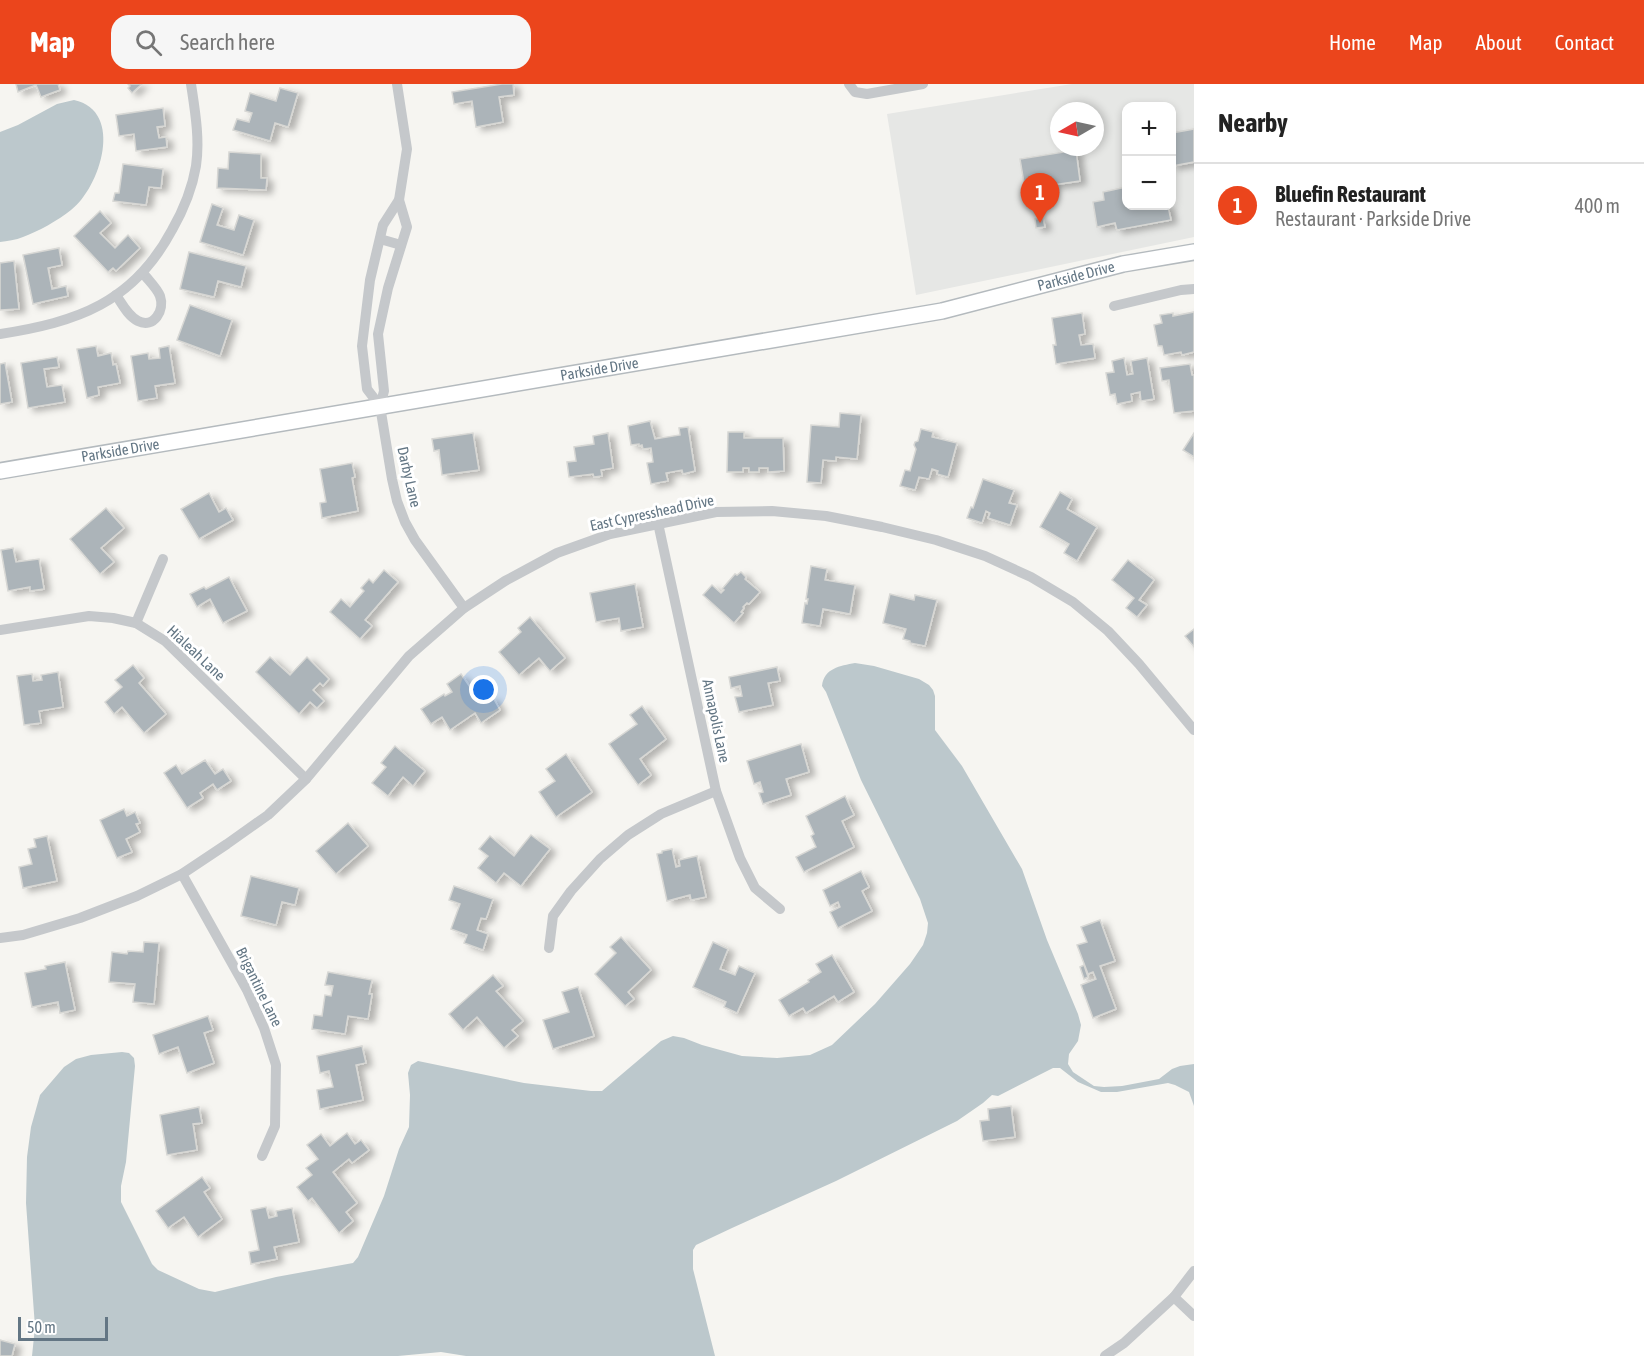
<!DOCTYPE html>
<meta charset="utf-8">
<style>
:root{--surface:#fff;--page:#f6f6f6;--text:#222;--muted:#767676;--line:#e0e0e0;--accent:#eb451c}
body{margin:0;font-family:"Asap Condensed",sans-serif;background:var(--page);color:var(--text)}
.controls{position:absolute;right:18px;top:18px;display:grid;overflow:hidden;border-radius:12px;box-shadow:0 3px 9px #0003}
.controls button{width:54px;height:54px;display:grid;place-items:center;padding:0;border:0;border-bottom:2px solid var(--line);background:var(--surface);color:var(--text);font:30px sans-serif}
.compass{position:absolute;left:1050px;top:18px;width:54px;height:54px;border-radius:50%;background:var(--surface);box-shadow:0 3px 9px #0003;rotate:261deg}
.scale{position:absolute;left:18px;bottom:15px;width:90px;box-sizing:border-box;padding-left:6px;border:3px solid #637684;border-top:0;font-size:16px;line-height:21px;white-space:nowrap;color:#637684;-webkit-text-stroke:4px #fff;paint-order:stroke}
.you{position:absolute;left:484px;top:606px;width:21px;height:21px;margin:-15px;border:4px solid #fff;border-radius:50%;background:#1a73e8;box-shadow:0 0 0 9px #1a73e833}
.badge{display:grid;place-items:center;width:39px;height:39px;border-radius:50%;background:var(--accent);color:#fff;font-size:20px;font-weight:700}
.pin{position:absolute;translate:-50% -50px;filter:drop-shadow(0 2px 3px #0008)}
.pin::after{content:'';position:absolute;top:32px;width:21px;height:18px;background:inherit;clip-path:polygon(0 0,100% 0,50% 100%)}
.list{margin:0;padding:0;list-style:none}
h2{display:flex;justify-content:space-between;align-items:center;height:78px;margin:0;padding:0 24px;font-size:26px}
h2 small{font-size:20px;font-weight:400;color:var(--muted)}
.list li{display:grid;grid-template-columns:39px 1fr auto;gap:18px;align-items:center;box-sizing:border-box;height:84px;padding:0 24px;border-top:2px solid var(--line)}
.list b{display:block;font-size:22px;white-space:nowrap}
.list p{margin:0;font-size:20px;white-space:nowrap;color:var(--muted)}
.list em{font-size:20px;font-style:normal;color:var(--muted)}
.icon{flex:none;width:33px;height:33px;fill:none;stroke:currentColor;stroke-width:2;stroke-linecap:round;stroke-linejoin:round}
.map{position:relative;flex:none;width:1194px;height:1272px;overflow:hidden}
header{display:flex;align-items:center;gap:36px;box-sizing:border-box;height:84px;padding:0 30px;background:var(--accent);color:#fff}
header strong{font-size:28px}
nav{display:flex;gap:33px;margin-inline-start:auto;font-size:21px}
.search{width:420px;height:54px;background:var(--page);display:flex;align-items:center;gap:15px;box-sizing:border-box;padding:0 21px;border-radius:18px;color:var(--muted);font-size:22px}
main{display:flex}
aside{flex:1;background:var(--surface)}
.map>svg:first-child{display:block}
</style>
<header>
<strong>Map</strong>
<div class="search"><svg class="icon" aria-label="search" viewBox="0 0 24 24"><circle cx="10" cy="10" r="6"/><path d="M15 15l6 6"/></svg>Search here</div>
<nav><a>Home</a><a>Map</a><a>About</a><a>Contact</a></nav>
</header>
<main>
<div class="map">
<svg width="1194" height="1272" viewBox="0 0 1194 1272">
<defs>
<filter id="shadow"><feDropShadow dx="6" dy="3.5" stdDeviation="3" flood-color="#0004"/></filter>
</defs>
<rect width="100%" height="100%" fill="#f6f5f1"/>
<path fill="#e6e7e5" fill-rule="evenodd" d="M 1072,0 L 1194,0 L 1194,153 L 916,211 L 887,30 ZM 1126,22 L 1172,22 L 1172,122 L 1126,122 ZM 1059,27 L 1095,27 L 1095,63 L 1059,63 Z"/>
<g fill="#bcc8cc">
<path d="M 74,16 C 125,27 100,104 71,126 C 59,136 37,148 23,153 C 16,156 7,157 0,158 L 0,48 L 18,41 L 57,20 Z"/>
<path d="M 855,579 L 874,582 L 919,595 L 929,601 L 933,606 L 935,612 L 935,646 L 962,682 L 1022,785 L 1047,856 L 1078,930 L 1081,941 L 1078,957 L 1069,970 L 1068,980 L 1073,988 L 1094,1002 L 1104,1003 L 1122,1002 L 1159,995 L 1172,985 L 1180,982 L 1194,980 L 1194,1022 L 1189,1008 L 1175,1001 L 1168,999 L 1117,1008 L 1101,1008 L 1078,998 L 1060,984 L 1053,984 L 998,1012 L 992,1011 L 983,1019 L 957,1037 L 836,1097 L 732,1144 L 696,1161 L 693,1166 L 693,1185 L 715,1272 L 466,1272 L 441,1268 L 398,1272 L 32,1272 L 35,1243 L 26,1119 L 27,1073 L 31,1043 L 40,1011 L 64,983 L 76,975 L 91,971 L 122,968 L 129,969 L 134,974 L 135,982 L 126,1078 L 121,1102 L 121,1118 L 152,1180 L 158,1186 L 199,1205 L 215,1208 L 276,1193 L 353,1179 L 358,1173 L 384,1112 L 399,1065 L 409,1043 L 410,1011 L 408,989 L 411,981 L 418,977 L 524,999 L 591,1007 L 602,1007 L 661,957 L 673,952 L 684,954 L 702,961 L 742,972 L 777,974 L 810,971 L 832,961 L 875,920 L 910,880 L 923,861 L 927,849 L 928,839 L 920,815 L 861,696 L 826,608 L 822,602 C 824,584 840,582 855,579 Z"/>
</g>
<g fill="#acb4b9" stroke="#d7d7d4" stroke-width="1.5" filter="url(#shadow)">
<polygon points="16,0 58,0 60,6 41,13 36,1 18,8"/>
<polygon points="128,0 142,0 132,9 128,4 130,2"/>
<polygon points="502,0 513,0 514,11 499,13 503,38 476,43 472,17 454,20 452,8"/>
<polygon points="280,4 298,9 288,43 275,39 270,57 233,46 237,35 249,38 252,29 245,27 250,9 276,17"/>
<polygon points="163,24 165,42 157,43 159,54 166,53 167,63 136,67 134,50 119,52 116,31"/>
<polygon points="1194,45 1194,78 1172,82 1172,49"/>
<polygon points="1076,66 1080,97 1025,105 1020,75"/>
<polygon points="229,68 261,70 261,94 267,94 266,106 217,104 218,84 228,85"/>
<polygon points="123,80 163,85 161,104 149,103 146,121 113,117 115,109 119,109"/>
<polygon points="1126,103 1126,122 1168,122 1171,136 1117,146 1115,139 1097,143 1093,118 1104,116 1103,108"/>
<polygon points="212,120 223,124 217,141 234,146 239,131 254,136 243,171 200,158"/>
<polygon points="100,127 111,139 100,149 115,164 128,151 140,164 116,187 113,184 108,188 74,152"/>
<polygon points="1043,134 1045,143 1036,144 1035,135"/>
<polygon points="59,164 62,181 48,184 52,205 66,202 68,212 33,220 23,171"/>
<polygon points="189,168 246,182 241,203 218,197 214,213 180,205"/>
<polygon points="14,177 19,225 0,226 0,179"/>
<polygon points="190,221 232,236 220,272 177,256"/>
<polygon points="1194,228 1194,268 1182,271 1181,268 1164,271 1162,262 1158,262 1154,241 1162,239 1160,231 1173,229 1173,232"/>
<polygon points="1082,229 1085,250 1079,251 1081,261 1093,260 1095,274 1056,280 1053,261 1056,261 1052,234"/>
<polygon points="96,262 98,272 111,269 113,281 116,280 120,299 98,303 99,311 87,314 77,265"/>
<polygon points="169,262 175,299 155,302 157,314 138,317 131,272 148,269 149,275 160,274 159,264"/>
<polygon points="57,273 59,283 44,285 47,303 62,301 65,318 28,324 21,279"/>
<polygon points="1124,274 1127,291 1133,290 1131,277 1147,274 1154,315 1141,317 1140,308 1131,310 1132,317 1117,320 1115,310 1110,311 1106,289 1114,288 1112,277"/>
<polygon points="5,279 12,318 0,320 0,280"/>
<polygon points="1190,280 1192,291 1194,291 1194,327 1174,329 1169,296 1162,297 1160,284"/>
<polygon points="840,329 861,331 857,375 836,373 836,377 823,376 821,399 807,398 811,341 839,343"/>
<polygon points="650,337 655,355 680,351 679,344 688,343 695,387 683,390 682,386 666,389 668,397 651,400 647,379 653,378 651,364 643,365 642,361 639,362 639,360 631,361 628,342"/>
<polygon points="921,345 933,348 932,353 957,359 948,393 937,390 938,387 932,385 929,395 919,393 915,406 900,402 905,386 910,387 916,365 914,361 915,358 918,357"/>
<polygon points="728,348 744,348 744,354 783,354 784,387 768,388 768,384 759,384 759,388 749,388 749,384 743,384 743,388 727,388"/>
<polygon points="473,349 479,386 442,391 439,366 434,367 432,355"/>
<polygon points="608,349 613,384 601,386 602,392 594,393 593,390 569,393 567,378 576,377 574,363 594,360 593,352"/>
<polygon points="1194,349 1194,373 1183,366"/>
<polygon points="352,379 355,393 352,394 358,427 322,434 320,419 326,418 320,385"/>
<polygon points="983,395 1014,406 1009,419 1017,421 1010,441 988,434 990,429 986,427 982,439 967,434 971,423 973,424"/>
<polygon points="1060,408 1072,415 1067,425 1097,443 1077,477 1064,469 1069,460 1040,443"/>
<polygon points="209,409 219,428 226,424 233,436 199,455 181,425"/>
<polygon points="106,424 124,444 101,464 114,478 100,490 70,455"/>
<polygon points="13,464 16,478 39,475 44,505 30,507 30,503 8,507 1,466"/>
<polygon points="1128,476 1154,496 1139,516 1147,521 1137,533 1126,524 1134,514 1112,496"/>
<polygon points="811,482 827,485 825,496 855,501 850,530 823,525 820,542 802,539 805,519 807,520 808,515 806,515"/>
<polygon points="384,486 398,498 365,536 372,542 360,555 330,528 341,515 350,523 364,507 361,504 369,495 373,499"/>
<polygon points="741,488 746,493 745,495 760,508 749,520 747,519 743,523 744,524 741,528 743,529 734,539 703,511 712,501 721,509 724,506 722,505 735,490 737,491"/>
<polygon points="229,493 247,527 223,539 210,515 197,523 190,510 204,503 206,505"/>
<polygon points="635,500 643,543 621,547 619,534 596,538 590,509"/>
<polygon points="890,510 914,516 915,511 937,516 925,562 910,559 910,557 903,555 906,545 883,539"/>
<polygon points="530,533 565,574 550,587 539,574 519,591 499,568 521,548 518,544"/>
<polygon points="1194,545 1194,563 1185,552"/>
<polygon points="270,573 290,591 307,573 329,595 323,602 320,599 313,606 324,617 317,624 310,618 299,630 256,588"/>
<polygon points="133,581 144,594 139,599 166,630 144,649 122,623 114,630 105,618 122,603 115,596"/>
<polygon points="777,583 780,597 768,599 773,621 739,628 735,613 742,612 740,602 731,604 729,593"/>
<polygon points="58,588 63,623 39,627 41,639 24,641 17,592 32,590 33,597 42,596 41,591"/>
<polygon points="461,590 481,619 492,612 500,626 481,639 475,629 450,646 442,633 431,640 421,625 444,610 445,612 452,608 447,600"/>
<polygon points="642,622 666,655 640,675 651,691 638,701 609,660 637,640 630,631"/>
<polygon points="801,660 809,688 786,695 791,711 763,720 759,709 763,708 760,698 754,700 747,677"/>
<polygon points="395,662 425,687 413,702 403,693 388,712 372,699 386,683 381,679"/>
<polygon points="566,670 592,708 556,733 539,708 555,697 546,685"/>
<polygon points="205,676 215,690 223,685 231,697 217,706 213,700 200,709 203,714 187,724 164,689 176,681 182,690"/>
<polygon points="845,712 854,731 842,737 854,763 804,788 796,773 816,763 811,752 814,750 806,732"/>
<polygon points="124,725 127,732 135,728 140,739 136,740 140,748 126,755 132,768 117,774 100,736"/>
<polygon points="348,739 368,762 336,790 316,767"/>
<polygon points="531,751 550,765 521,802 504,789 496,799 478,784 488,772 479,765 490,752 514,772"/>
<polygon points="47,752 57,797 23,804 19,783 32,780 28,765 36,763 34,755"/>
<polygon points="672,765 676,783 680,782 679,776 697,772 706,813 691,816 690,811 667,817 657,770 662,769 662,767"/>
<polygon points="861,787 869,803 862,807 872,827 838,844 830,828 840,823 838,818 830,822 823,806"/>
<polygon points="251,792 299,804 295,821 282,818 276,841 241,832"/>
<polygon points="454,802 493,815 486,835 481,834 477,846 488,850 483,866 464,859 467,851 451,845 460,820 449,816"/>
<polygon points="1100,836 1115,877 1100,882 1116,925 1093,934 1081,901 1096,895 1093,888 1088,890 1077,861 1087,858 1081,843"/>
<polygon points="621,853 651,886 628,908 634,915 625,922 595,890 616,869 610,863"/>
<polygon points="144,858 159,859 154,920 133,918 135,900 109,898 112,868 127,870 128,867 143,868"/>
<polygon points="713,858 728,865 720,885 735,891 739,882 755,889 737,929 724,923 726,918 693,903"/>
<polygon points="832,871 854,908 838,918 834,912 806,929 803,924 789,932 779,916 809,898 808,896 821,888 816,880"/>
<polygon points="65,878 75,926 60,929 58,918 32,923 25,889 46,885 45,882"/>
<polygon points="1084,881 1088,893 1084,895 1080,883"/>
<polygon points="328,888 372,896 369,910 372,910 368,935 348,932 345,950 312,945 314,931 322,932 325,911 331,912 333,902 325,901"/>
<polygon points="493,891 503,902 496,907 523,937 512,946 518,952 504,964 477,933 463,946 449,930"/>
<polygon points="578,903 594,952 553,965 543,936 569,928 562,908"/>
<polygon points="208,932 213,946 204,949 214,979 187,989 178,963 159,970 153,951"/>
<polygon points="362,962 366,979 356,981 363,1016 320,1025 317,1006 333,1003 329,987 320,989 317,972"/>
<polygon points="1011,1022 1015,1053 983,1057 980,1037 989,1036 988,1025"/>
<polygon points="199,1023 202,1039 193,1040 197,1066 167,1071 160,1031"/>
<polygon points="347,1049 355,1060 361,1056 369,1066 352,1079 349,1075 333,1088 357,1119 346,1128 353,1137 339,1149 312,1114 308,1117 297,1103 312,1091 306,1084 318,1075 307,1061 321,1050 330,1062"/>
<polygon points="202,1093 210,1104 204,1108 222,1135 198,1153 184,1133 168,1144 156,1127"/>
<polygon points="266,1123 269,1134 277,1132 276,1127 292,1124 299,1158 274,1163 277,1175 251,1180 249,1168 259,1166 251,1126"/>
<polygon points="0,1256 15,1260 12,1272 0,1272"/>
</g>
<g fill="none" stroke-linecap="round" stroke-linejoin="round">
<g stroke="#b4babe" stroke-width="18">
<g id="secondary">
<path id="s1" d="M 0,387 L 942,227 L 1123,180 L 1194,168"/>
</g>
</g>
<g stroke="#c5c8cb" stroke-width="10">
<polyline points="849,0 855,8 867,10 923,0"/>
<polyline points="399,116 407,143 388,204 378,250 384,307 380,322 392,395 397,417 405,438 415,456 464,524"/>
<polyline points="380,155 401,161"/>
<path d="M 116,211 C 122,220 128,232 138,237 C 154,245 165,226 160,212 C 157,204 148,196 143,189"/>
<polyline points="1114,222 1181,206 1194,205"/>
<path d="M 0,250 C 77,238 133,219 172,146 C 184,125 192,106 196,82 C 200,55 195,27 191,0"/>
<polyline points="380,322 367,305 362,262 370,196 383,141 399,116 407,65 397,0"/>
<polyline points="658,439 716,707 740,774 755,804 780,825"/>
<polyline points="136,539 163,475"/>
<polyline points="0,546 89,532 113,534 136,539 165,557 306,695"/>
<polyline points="182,790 247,906 264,944 276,981 275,1042 262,1072"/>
<polyline points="0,854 23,851 80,834 137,812 182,790 227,760 268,731 306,695 409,572 464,524 505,497 557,469 610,450 716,428 772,427 826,432 882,443 936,456 985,472 1031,493 1073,518 1108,547 1139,580 1194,646"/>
<polyline points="549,864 553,832 571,807 600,775 628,751 661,730 716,707"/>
<polyline points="1174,1213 1194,1232"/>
<polyline points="1105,1272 1124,1259 1174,1213 1194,1187"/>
</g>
<use href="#secondary" stroke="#fff" stroke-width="15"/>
</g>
<g text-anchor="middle" stroke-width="6" stroke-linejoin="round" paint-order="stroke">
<g font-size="15" fill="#637684" stroke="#fff">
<text dy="5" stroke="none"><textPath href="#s1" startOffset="1094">Parkside Drive</textPath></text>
<text dy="5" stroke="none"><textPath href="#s1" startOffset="608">Parkside Drive</textPath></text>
<text dy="5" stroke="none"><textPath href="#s1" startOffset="122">Parkside Drive</textPath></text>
<text transform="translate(409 393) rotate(77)" y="5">Darby Lane</text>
<text transform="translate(652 429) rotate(-12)" y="5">East Cypresshead Drive</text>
<text transform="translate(196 569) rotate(43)" y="5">Hialeah Lane</text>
<text transform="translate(716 637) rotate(78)" y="5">Annapolis Lane</text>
<text transform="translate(259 903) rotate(64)" y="5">Brigantine Lane</text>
</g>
</g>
</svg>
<div class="controls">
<button>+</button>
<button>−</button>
</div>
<svg class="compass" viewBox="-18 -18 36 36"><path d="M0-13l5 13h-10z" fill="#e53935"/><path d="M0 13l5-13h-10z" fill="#767676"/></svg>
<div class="scale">50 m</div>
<div class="you"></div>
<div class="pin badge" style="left:1040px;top:139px">1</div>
</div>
<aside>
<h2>Nearby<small></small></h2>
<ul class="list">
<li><span class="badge">1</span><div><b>Bluefin Restaurant</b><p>Restaurant · Parkside Drive</p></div><em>400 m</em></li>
</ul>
</aside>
</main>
